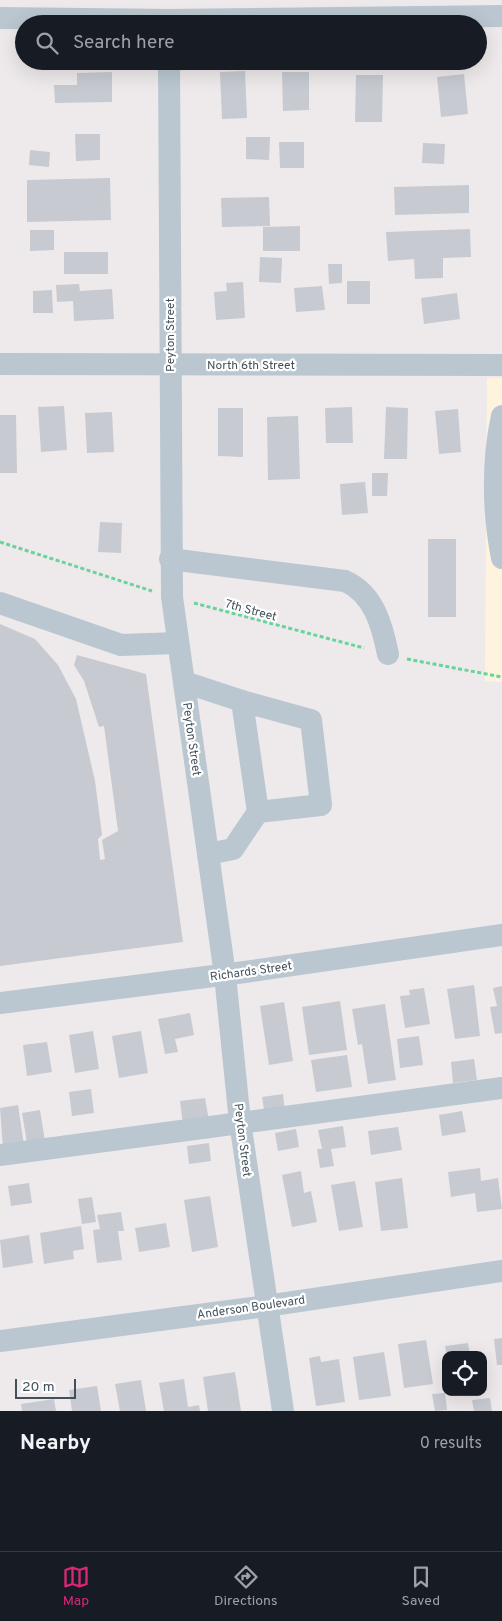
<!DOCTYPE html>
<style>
:root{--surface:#171b24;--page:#20242c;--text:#f1f3f6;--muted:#9ea1a6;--line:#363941;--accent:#db2777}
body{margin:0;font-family:Overpass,sans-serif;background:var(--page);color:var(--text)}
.controls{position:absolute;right:15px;bottom:15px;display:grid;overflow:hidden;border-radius:10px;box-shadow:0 5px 20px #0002}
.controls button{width:45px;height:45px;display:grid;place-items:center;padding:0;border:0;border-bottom:1px solid var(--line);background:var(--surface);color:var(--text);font:25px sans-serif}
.scale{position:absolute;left:15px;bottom:12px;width:61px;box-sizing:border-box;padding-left:5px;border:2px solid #42505a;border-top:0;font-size:14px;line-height:18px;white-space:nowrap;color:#42505a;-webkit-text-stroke:4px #fff;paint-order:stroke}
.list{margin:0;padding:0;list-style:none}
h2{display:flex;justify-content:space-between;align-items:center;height:65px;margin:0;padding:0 20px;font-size:21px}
h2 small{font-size:16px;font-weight:400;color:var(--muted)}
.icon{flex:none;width:28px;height:28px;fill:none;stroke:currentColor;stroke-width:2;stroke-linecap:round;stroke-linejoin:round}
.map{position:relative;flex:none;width:502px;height:1411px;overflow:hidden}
.search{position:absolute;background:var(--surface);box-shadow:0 5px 20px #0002;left:15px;right:15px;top:15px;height:55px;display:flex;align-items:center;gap:12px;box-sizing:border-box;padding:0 18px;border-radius:28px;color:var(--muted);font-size:19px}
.sheet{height:140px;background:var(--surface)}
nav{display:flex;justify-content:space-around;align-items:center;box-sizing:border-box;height:70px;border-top:1px solid var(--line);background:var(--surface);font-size:14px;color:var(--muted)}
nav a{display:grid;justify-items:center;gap:2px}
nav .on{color:var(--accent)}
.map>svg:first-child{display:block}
</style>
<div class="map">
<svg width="502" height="1411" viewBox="0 0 502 1411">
<rect width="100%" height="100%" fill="#eeeaeb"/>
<polygon fill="#fef3df" points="487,378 502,378 502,682 485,681"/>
<g fill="#c7cad1">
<polygon points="245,71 247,118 222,119 220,72"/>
<polygon points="112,72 112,102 55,103 54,85 77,85 77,73"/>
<polygon points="282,72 309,72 309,110 283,111"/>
<polygon points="464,74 468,114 441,117 437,77"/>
<polygon points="356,75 383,75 382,122 355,122"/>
<polygon points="75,134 100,134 100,160 76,161"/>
<polygon points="246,137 270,137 269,160 246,159"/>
<polygon points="279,142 304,142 304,168 280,168"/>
<polygon points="423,143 445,144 444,164 422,163"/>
<polygon points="30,150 50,152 49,167 29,165"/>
<polygon points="110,178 111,220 27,222 27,180"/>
<polygon points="469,185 469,213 395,215 394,187"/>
<polygon points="269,197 270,226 222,227 221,198"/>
<polygon points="300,226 300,251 263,251 263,227"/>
<polygon points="470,229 471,257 443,258 443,278 415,279 414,259 388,261 386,232"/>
<polygon points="30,230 54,230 54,250 30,251"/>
<rect x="64" y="252" width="44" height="22"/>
<polygon points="260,257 282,258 281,283 259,282"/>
<polygon points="328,264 342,264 342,283 329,284"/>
<rect x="347" y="281" width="23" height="23"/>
<polygon points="243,282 245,318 216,320 214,292 227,291 226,283"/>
<polygon points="79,284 80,291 112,289 114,319 74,321 73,301 57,302 56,285"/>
<polygon points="322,286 325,310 296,312 294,288"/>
<polygon points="52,290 53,313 33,313 33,291"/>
<polygon points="457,293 460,319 424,324 421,298"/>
<polygon points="64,406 67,450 41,452 38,407"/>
<polygon points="352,407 353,443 326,443 325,408"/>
<polygon points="386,407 408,408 407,459 384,459"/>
<polygon points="218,408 243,408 243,457 218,456"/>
<polygon points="458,409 461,452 439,454 435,411"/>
<polygon points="112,412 114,452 87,453 85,413"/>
<polygon points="0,415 16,415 17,473 0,473"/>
<polygon points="298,416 300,479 268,480 267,417"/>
<polygon points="372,473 388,473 387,496 372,496"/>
<polygon points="365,482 368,513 342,515 340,484"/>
<polygon points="100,522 122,523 121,553 98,552"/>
<rect x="428" y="539" width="28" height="78"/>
<polygon points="0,624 35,639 58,665 76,699 95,781 102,835 98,839 100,860 105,859 102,840 118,831 104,726 99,727 84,681 74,665 77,655 146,674 183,942 0,966"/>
<polygon points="474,985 480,1036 455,1039 447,989"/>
<polygon points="502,986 502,1033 495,1034 490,1007 497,1006 493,988"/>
<polygon points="424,988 430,1024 405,1028 400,996 410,995 409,990"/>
<polygon points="340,1001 347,1050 309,1055 302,1007"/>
<polygon points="284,1002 293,1061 269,1065 260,1006"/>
<polygon points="385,1004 396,1080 368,1084 362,1044 358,1045 352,1009"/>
<polygon points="190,1013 194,1035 175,1039 178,1052 165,1054 158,1019"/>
<polygon points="93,1031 99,1069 75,1073 69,1035"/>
<polygon points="141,1031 148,1073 119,1078 112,1036"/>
<polygon points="419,1036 423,1065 400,1068 397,1039"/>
<polygon points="47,1042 52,1072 27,1076 23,1045"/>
<polygon points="347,1055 352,1087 316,1092 311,1060"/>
<polygon points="474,1059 477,1080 453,1083 451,1062"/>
<polygon points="91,1089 94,1113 72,1116 69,1092"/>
<polygon points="283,1094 285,1113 265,1116 262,1097"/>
<polygon points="205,1098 209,1121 183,1125 180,1101"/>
<polygon points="18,1105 24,1145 3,1148 0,1108"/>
<polygon points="40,1110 45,1141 27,1143 22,1113"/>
<polygon points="462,1111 466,1132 442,1136 439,1115"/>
<polygon points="343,1126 346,1147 331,1149 334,1166 320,1168 317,1149 322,1149 318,1130"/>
<polygon points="398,1127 402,1150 371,1155 368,1131"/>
<polygon points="296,1129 299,1147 278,1151 275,1133"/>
<polygon points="209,1143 211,1161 189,1164 187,1146"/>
<polygon points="480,1168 481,1181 498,1178 502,1209 477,1212 475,1193 451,1197 448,1172"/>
<polygon points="301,1171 304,1193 311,1191 317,1222 292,1227 282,1175"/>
<polygon points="402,1178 408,1228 381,1231 375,1182"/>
<polygon points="355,1181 363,1227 339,1231 331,1185"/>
<polygon points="29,1183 32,1203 11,1206 8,1186"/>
<polygon points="210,1196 218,1247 192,1252 184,1200"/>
<polygon points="92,1197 96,1222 82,1224 78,1199"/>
<polygon points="121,1212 124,1231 118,1231 122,1260 97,1263 93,1230 100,1229 97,1215"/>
<polygon points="166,1223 170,1247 139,1252 135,1228"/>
<polygon points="81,1226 84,1249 73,1251 74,1259 44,1264 40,1233"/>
<polygon points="29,1235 33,1263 3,1268 0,1240"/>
<polygon points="502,1338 502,1365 497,1365 494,1339"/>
<polygon points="426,1340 433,1384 404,1388 398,1344"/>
<polygon points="468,1343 470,1355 447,1355 445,1346"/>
<polygon points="384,1352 391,1396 359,1400 353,1357"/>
<polygon points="320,1356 321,1362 339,1359 345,1402 316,1406 309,1358"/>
<polygon points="235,1372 241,1411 208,1411 203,1377"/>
<polygon points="184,1379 188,1407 199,1405 200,1411 164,1411 159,1383"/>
<polygon points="141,1380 146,1411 120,1411 115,1384"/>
<polygon points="97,1386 101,1411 72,1411 69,1390"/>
<polygon points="445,1393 447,1410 435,1411 432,1394"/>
<polygon points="490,1398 492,1411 474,1411 472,1400"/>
<polygon points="54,1399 56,1411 22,1411 21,1404"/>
</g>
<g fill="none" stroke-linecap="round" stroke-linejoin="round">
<g stroke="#67d499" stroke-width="3" stroke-dasharray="4 2.5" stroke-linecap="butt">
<polyline points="0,542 152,591"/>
<polyline points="194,603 364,648"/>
<polyline points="407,659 502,677"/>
</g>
<g stroke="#bac7d0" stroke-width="22">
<polyline points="0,18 169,20 502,16"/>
<polyline points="169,61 172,597 225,975 240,1122 283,1411"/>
<polyline points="0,364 502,365"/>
<path d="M 502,416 C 492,461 493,513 502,558"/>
<path d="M 170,559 L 345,581 C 374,594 382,625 388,654"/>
<polyline points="0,603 121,645 178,643"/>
<polyline points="184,682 242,701 258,812 233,849 208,854"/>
<polyline points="242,701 311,720 321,805 258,812"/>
<polyline points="0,1003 245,972 502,935"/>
<polyline points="0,1155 502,1088"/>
<polyline points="0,1341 266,1306 502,1271"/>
</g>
</g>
<g text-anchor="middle" stroke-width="4.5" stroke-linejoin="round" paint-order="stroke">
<g font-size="12" fill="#42505a" stroke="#fff">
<text transform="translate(170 335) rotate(-90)" y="4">Peyton Street</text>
<text x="251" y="369">North 6th Street</text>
<text transform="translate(251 610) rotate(15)" y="4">7th Street</text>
<text transform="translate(192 739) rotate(82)" y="4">Peyton Street</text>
<text transform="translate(251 971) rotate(-8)" y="4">Richards Street</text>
<text transform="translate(243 1140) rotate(83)" y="4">Peyton Street</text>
<text transform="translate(251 1307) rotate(-8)" y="4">Anderson Boulevard</text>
</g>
</g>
</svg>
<div class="controls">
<button><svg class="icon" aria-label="locate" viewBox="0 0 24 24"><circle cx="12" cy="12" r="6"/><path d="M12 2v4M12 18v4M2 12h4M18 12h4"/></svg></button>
</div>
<div class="scale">20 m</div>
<div class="search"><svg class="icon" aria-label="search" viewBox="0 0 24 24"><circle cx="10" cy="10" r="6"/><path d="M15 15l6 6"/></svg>Search here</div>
</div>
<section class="sheet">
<h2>Nearby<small>0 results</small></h2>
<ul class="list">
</ul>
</section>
<nav>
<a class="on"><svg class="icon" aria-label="map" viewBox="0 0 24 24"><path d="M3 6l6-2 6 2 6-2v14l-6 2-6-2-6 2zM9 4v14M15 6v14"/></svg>Map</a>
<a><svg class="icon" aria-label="directions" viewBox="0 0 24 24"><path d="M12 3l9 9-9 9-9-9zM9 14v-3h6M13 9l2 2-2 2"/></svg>Directions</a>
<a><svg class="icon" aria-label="saved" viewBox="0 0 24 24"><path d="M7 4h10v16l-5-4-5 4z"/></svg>Saved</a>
</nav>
